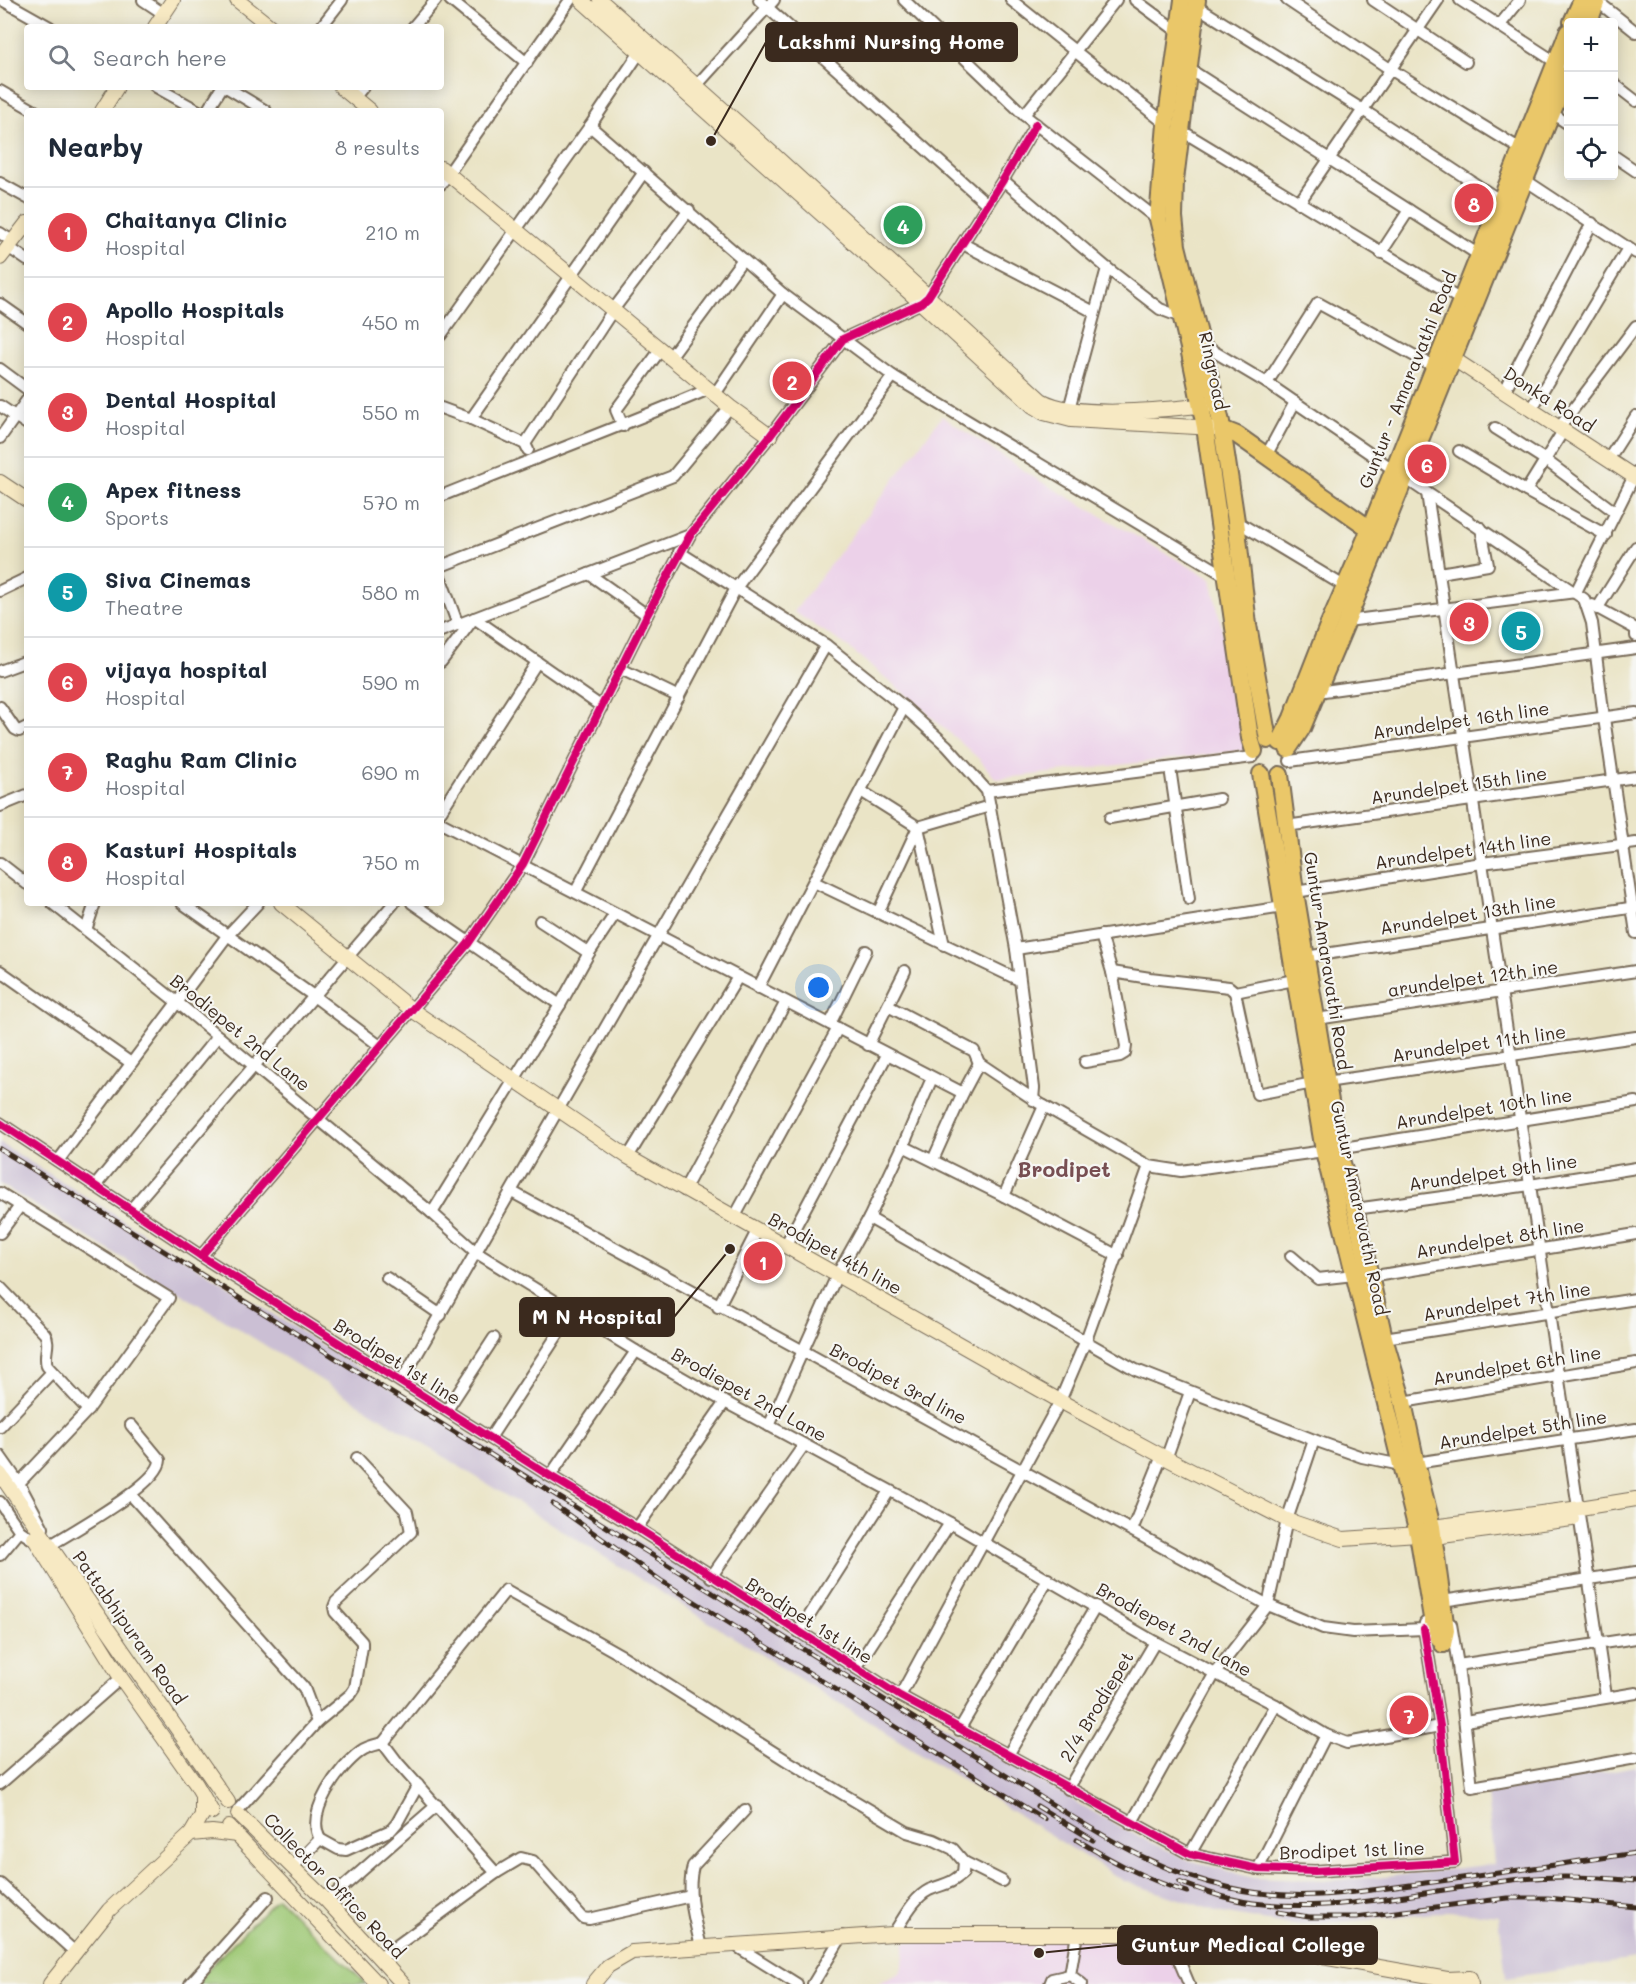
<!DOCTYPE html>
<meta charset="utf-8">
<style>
:root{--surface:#fff;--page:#f2f2f3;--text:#1f2937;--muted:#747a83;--line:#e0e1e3;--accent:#ea580c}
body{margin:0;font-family:Mali,sans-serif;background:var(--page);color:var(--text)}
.controls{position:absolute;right:18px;top:18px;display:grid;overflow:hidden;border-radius:6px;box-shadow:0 3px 15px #0003}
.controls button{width:54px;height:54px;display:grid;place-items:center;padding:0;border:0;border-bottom:2px solid var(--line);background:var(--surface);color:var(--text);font:30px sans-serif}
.you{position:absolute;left:819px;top:988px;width:21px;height:21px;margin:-15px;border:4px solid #fff;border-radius:50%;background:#1a73e8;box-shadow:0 0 0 9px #1a73e833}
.badge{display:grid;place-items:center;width:39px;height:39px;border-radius:50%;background:var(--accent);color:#fff;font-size:20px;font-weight:700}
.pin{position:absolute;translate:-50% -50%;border:3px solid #fff;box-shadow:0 2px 6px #0006}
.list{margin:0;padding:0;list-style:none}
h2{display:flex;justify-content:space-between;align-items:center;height:78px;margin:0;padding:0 24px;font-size:26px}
h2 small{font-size:20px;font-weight:400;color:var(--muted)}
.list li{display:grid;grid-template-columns:39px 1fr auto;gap:18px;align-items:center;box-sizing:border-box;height:90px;padding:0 24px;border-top:2px solid var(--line)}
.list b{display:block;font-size:22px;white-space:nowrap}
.list p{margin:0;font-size:20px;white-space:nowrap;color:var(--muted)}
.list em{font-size:20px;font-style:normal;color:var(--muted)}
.icon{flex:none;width:33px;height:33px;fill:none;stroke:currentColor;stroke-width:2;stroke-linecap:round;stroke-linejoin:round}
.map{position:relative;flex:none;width:1636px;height:1984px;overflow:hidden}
.search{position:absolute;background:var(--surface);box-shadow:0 3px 15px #0003;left:24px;top:24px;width:420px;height:66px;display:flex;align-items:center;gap:15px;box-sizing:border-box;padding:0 21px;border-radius:6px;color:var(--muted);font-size:22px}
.panel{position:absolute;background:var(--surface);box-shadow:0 3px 15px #0003;left:24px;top:108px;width:420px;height:798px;border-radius:6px}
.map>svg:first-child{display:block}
</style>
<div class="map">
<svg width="1636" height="1984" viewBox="0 0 1636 1984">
<rect width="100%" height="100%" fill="#f6f6f2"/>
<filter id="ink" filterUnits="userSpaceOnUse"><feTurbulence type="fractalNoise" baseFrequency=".0167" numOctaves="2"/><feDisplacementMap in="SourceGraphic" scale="12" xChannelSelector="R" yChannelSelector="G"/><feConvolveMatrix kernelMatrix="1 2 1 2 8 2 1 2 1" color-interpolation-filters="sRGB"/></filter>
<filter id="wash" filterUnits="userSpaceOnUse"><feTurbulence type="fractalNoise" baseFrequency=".008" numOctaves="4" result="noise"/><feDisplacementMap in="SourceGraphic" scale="24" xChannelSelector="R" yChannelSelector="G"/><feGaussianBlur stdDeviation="1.35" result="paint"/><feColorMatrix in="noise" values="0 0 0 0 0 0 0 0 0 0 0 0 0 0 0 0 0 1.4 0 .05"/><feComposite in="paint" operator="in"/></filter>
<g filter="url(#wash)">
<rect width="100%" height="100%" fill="#eae4c6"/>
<g fill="#ecd1e9">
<polygon points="793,373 800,379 791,390 784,383"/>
<polygon points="942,416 1035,478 1211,579 1249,750 996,779 979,759 903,692 844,644 794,612"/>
<polygon points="1167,1935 1187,1984 878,1984 900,1973 903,1964 905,1942"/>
</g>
<polygon fill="#cbbfd4" points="0,1143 394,1390 841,1664 954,1732 1127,1831 1189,1860 1253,1878 1326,1881 1385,1877 1494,1864 1487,1793 1636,1766 1636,1959 1506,1978 1499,1916 1449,1911 1394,1918 1291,1925 1222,1913 1124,1881 234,1326 0,1184"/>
<polygon fill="#9ec874" stroke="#6c7949" stroke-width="1.5" points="277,1898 361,1979 366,1984 196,1984 210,1967"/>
</g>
<g filter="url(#ink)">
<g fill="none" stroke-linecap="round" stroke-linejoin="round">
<g stroke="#786b59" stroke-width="14">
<g id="street">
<polyline points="2,0 50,27"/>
<polyline points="143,0 164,14"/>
<polyline points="450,0 527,63"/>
<polyline points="759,0 986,203"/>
<polyline points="904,0 1024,115 1152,215 1161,220"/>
<polyline points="1011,0 1166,124"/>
<polyline points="1135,0 1177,31"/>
<polyline points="1287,0 1390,69 1522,150"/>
<polyline points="1373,0 1466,62"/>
<polyline points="1460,0 1560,65"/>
<polyline points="1597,1 1636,32"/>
<polyline points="1196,6 1363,110 1501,201"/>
<polyline points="1499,26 1520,0"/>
<polyline points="321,27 342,0"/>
<polyline points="413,27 436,0"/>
<polyline points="1189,69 1479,255"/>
<polyline points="1614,84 1636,101"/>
<polyline points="696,86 774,0"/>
<polyline points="156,87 199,111"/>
<polyline points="226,87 266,111"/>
<polyline points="0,91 35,111"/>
<polyline points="354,98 363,87"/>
<polyline points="207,111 222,87"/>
<polyline points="1552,113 1568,124"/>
<polyline points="1024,115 1116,0"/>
<polyline points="590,126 783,294 893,376 1226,576"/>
<polyline points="1182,131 1461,300"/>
<polyline points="1614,156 1636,171"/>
<polyline points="1003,180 1107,268 1160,309 1181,317"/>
<polyline points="1525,180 1636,253"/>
<polyline points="0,183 27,198"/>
<polyline points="441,184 570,0"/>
<polyline points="1299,203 1438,0"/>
<polyline points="0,233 12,241"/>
<polyline points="963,244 1094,312"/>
<polyline points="8,247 27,260"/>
<polyline points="1381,253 1409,210"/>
<polyline points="0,304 27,323"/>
<polyline points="441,335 590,126 640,52"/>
<polyline points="1203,345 1267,383 1394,470"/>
<polyline points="671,356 743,259"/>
<polyline points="0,369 27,389"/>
<polyline points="1267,383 1318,303 1435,367"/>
<polyline points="1504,392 1592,223"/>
<polyline points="715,394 783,294"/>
<polyline points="0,406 27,424"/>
<polyline points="441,408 471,419 525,444 528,450"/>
<polyline points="1069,409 1107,268"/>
<polyline points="1531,410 1628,248"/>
<polyline points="471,419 644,172"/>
<polyline points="623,426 616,410 661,349"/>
<polyline points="1495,428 1544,459 1615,512"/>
<polyline points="1559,428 1636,326"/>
<polyline points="0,438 27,400"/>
<polyline points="525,444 613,310 689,210"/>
<polyline points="1459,451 1526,491 1606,535"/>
<polyline points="1266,456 1295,402"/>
<polyline points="1608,460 1636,416"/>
<polyline points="1405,478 1584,599 1592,623 1604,718 1636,933"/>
<polyline points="1526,491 1563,431"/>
<polyline points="1427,493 1606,1696"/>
<path d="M 441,496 C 530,460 620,427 709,389"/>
<polyline points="1236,521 1349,589"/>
<polyline points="679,552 826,645 904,707 947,746 987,791 1016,949 1034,1088 1033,1100"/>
<polyline points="441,566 673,476 730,407"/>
<polyline points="1439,573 1488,565 1481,528"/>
<polyline points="589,574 647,615"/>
<polyline points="441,579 458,625"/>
<polyline points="0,591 27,578"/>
<polyline points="1592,605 1636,629 1636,636"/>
<polyline points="1597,609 1636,547"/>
<polyline points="1347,621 1576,592 1636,472"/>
<polyline points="441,631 690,535"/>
<polyline points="441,662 474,618 602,707"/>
<polyline points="621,669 679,697"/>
<polyline points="0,671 27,661"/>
<polyline points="1317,692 1636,648"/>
<polyline points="0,707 15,729 19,731 27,727"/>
<polyline points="1290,761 1636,713"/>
<polyline points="1170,768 1189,899"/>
<polyline points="861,791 918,827 990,806"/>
<polyline points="987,791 1253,757"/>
<polyline points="0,806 27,795"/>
<polyline points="441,811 537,662"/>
<polyline points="1110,818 1219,799"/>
<polyline points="441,823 963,1093 979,1063 1039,1103 1149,1166 1181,1171 1324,1151 1636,1102"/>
<polyline points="1286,826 1636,777"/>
<polyline points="0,863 27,884"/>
<polyline points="814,882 1019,980"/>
<polyline points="576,891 736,588 893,376"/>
<polyline points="1295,892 1482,863 1636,843"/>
<polyline points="52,903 178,1003 432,1213 477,1253 636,1351 725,1402 950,1523 1155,1642 1276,1705 1326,1735 1347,1743 1440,1726"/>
<polyline points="182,903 315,997 380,1046"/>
<polyline points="412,903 560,1005"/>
<polyline points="878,913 918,827 944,945"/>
<polyline points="540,921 589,953"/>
<polyline points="86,930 95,903"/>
<polyline points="1101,935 1112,972"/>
<polyline points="1016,949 1283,907"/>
<polyline points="1305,957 1636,907"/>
<polyline points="0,971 131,1063"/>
<polyline points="758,988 904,707"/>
<polyline points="1235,992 1257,1094 1313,1083"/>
<polyline points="888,1006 974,1051 979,1063"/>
<polyline points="1310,1020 1636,971"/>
<polyline points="830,1024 866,951"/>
<polyline points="868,1045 905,971"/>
<polyline points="1085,1062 1120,1056 1125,1053 1126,1046 1112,972 1150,978 1229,987 1235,992 1294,980"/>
<polyline points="1326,1082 1636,1037"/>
<polyline points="0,1123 201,1256 550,1476 637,1528 900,1696 1190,1854 1258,1869 1315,1871 1455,1862 1440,1726 1424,1629"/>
<polyline points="903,1146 1004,1196 1118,1256"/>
<polyline points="628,1157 738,977"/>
<polyline points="933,1160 963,1093"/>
<polyline points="58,1161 227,936 258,903"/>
<polyline points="95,1186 218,1036"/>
<polyline points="684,1190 786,1002"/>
<polyline points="512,1192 1268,1605 1323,1628 1353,1632 1424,1629 1425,1623"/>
<polyline points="0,1193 169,1298 88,1410 19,1483"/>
<polyline points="1004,1196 1044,1106"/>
<polyline points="132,1208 394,903"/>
<polyline points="1355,1209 1530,1185 1636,1168"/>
<polyline points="432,1213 560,1005 589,953 615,914"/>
<polyline points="734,1218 838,1028"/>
<polyline points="869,1218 1136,1370 1314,1440 1362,1457 1401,1465"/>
<polyline points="0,1233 20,1206"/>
<polyline points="785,1246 887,1055"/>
<polyline points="201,1256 468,944 523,864 647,615 690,535 770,436 843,339 921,303 928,297 1003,180 1036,124"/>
<polyline points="1291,1256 1318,1279 1354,1275"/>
<polyline points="1369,1277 1636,1234"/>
<polyline points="387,1278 441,1315"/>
<path d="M 0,1287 L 45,1334 C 51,1344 43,1354 47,1366 L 88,1410"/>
<polyline points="718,1307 757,1231"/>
<polyline points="1384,1338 1636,1299"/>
<polyline points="401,1382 826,645"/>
<polyline points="1403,1402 1636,1363"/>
<polyline points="447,1410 494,1338"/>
<polyline points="769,1426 837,1275 869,1218 903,1146 932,1078"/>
<polyline points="0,1427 52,1372"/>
<polyline points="490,1438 573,1311"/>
<polyline points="0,1456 19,1483 43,1528"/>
<polyline points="1166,1459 1190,1392"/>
<polyline points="1416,1463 1636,1429"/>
<polyline points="550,1476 636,1351"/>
<polyline points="131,1495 304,1688 317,1722 238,1810"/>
<polyline points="0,1502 20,1531 37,1542"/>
<polyline points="637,1528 725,1402"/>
<polyline points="1132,1530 1162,1456"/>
<path d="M 49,1546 C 71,1532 160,1484 160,1460 L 131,1425"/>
<polyline points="0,1555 20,1531"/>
<polyline points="711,1577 804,1445"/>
<polyline points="1442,1601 1636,1572"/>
<polyline points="1451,1624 1458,1665 1472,1787 1636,1758"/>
<polyline points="799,1632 889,1491"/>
<polyline points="1458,1665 1636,1638"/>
<polyline points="856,1668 950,1523"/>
<polyline points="900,1696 1060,1401 1086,1340 1149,1166"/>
<polyline points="1465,1721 1636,1693"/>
<polyline points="317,1722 351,1694 355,1688 362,1647 362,1642 335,1612 334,1607 336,1602 411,1532 407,1512 357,1458"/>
<polyline points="959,1730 1048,1579"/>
<path d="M 383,1743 C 375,1745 368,1746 361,1751 C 339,1767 305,1812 320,1839 L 338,1849 L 346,1850 L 391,1830 L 397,1823 L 418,1785"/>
<polyline points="1008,1755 1096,1606"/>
<polyline points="0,1784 121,1678"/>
<polyline points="1068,1789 1155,1642"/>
<polyline points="1131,1824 1215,1673 1268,1605 1287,1520 1314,1440"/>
<polyline points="1190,1854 1276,1705"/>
<polyline points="964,1862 1002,1881"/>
<polyline points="293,1867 320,1839"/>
<polyline points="1258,1869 1326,1735"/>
<path d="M 496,1873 L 398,1763 L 383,1743 L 506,1590 L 621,1655 L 789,1762 L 907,1832 L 934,1840 L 953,1849 L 964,1862 L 963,1873 C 948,1886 945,1883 929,1890 C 913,1898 903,1920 893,1934"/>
<polyline points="0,1884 76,1953"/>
<polyline points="327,1901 437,1805"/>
<polyline points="1168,1934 1189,1984"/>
<polyline points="733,1944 797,1984"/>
<path d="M 701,1947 C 695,1921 686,1893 693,1866 L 745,1810"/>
<polyline points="380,1958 496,1873 521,1858 533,1861 583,1918 589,1919 691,1896"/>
<polyline points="1070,1975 1077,1934"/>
<polyline points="1070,1975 1082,1984"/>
<polyline points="190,1984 268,1897"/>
<polyline points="813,1984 842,1936"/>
<polyline points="1050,1984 1052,1979 1070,1975"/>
</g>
</g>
<g stroke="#786b59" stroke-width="16">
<g id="secondary">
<polyline points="237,0 271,27"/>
<polyline points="581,0 921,303 1033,406 1044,413 1071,420 1214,428"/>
<path d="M 600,0 L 773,154 L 1041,400 C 1075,420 1169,409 1210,405"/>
<polyline points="155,27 173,0"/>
<polyline points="341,87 370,111"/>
<polyline points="102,111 117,87"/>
<polyline points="441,168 730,407 770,436"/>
<polyline points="0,258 27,223"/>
<polyline points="1446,354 1636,478"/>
<polyline points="0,482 27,500"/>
<polyline points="281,903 412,1010 628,1157 1060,1401 1162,1456 1287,1520 1343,1539 1418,1534"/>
<polyline points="0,1474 228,1802"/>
<polyline points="1432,1527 1580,1508 1636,1499"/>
<polyline points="1434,1537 1572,1519"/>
<polyline points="34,1538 121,1678 196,1784 212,1812"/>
<polyline points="238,1814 327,1901 403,1984"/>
<polyline points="229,1827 378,1984"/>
<polyline points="191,1834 212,1832 237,1835"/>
<polyline points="50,1984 109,1910 191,1834 202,1815 202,1796"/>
<polyline points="593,1984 608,1966 632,1952 893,1934 1168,1934 1277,1949 1447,1979 1470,1978 1471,1984"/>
</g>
</g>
<g stroke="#786b59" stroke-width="20">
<g id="primary">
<polyline points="1183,0 1166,124 1158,219 1189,348 1205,427 1250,738 1254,751"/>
<polyline points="1197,0 1175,180 1174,217 1177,246 1221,422 1236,521 1248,625 1268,740"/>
<polyline points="1572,22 1582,0"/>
<polyline points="1589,22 1597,0"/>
<polyline points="1222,429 1237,435 1370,529"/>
<polyline points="1280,742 1292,718 1328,626 1370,529 1568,32"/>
<polyline points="1288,749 1302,728 1347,621 1568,73"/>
<polyline points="1261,774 1324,1151 1418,1534 1434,1630 1443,1644"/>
<polyline points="1280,775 1295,892 1338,1149 1355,1209 1384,1338 1403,1402 1416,1463 1432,1527 1446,1630 1443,1644"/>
</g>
</g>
<use href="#street" stroke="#fff" stroke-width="10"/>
<use href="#secondary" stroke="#f7e9c3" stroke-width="14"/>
<use href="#primary" stroke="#eac769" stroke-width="16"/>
<g stroke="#3b2a1e" stroke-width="5">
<g id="rail">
<path d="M 0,1149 L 1071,1816 C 1125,1849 1168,1874 1231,1888 C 1296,1903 1360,1892 1425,1883 C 1495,1874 1566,1863 1636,1853"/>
<polyline points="553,1504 660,1580 1044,1819"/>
<polyline points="1037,1806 1093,1840"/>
<path d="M 1077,1840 C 1112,1861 1147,1880 1187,1892"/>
<path d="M 1179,1882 C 1206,1892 1235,1902 1263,1904 C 1352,1912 1435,1888 1522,1879 C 1560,1875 1598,1877 1636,1881"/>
<polyline points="1278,1912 1309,1917 1356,1917 1508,1898 1548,1898 1636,1907"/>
</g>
</g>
<use href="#rail" stroke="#f6f6f2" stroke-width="3" stroke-dasharray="9" stroke-linecap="butt"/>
<g stroke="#f6f6f2" stroke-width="11">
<g id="cycleway">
<polyline points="0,1123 201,1256 550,1476 637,1528 900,1696 1190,1854 1258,1869 1315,1871 1455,1862 1440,1726 1424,1629"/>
<polyline points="201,1256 468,944 523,864 647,615 690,535 770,436 843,339 921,303 928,297 1003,180 1036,124"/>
</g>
</g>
<use href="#cycleway" stroke="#d6006c" stroke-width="8"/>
</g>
</g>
<g text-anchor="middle" stroke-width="4.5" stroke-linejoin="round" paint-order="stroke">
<g font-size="18" fill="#3b2a1e" stroke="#f6f6f2">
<text transform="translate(1213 371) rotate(78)" y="6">Ringroad</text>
<text transform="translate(1408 380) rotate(-68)" y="6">Guntur - Amaravathi Road</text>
<text transform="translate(1549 400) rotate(33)" y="6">Donka Road</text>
<text transform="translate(1461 721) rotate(-8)" y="6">Arundelpet 16th line</text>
<text transform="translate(1459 786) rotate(-8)" y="6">Arundelpet 15th line</text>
<text transform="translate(1463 851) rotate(-8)" y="6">Arundelpet 14th line</text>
<text transform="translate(1468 915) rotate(-9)" y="6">Arundelpet 13th line</text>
<text transform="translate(1327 961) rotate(81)" y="6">Guntur-Amaravathi Road</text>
<text transform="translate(1473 979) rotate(-8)" y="6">arundelpet 12th ine</text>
<text transform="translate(240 1033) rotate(39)" y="6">Brodiepet 2nd Lane</text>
<text transform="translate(1479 1044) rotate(-8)" y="6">Arundelpet 11th line</text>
<text transform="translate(1484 1109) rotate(-9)" y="6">Arundelpet 10th line</text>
<text transform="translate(1493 1173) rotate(-8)" y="6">Arundelpet 9th line</text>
<text transform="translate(1359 1208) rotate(78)" y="6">Guntur Amaravathi Road</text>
<text transform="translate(1500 1239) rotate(-9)" y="6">Arundelpet 8th line</text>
<text transform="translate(835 1254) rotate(29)" y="6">Brodipet 4th line</text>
<text transform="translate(1507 1302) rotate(-9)" y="6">Arundelpet 7th line</text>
<text transform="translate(397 1362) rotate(32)" y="6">Brodipet 1st line</text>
<text transform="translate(1517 1366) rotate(-9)" y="6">Arundelpet 6th line</text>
<text transform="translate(898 1384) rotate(28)" y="6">Brodipet 3rd line</text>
<text transform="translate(749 1395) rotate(29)" y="6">Brodiepet 2nd Lane</text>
<text transform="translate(1523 1430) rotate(-9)" y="6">Arundelpet 5th line</text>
<text transform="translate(809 1621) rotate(32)" y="6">Brodipet 1st line</text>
<text transform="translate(129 1628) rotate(55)" y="6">Pattabhipuram Road</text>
<text transform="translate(1174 1630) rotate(29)" y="6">Brodiepet 2nd Lane</text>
<text transform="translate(1097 1707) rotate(-59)" y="6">2/4 Brodiepet</text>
<text transform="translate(1352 1851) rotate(-2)" y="6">Brodipet 1st line</text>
<text transform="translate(334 1886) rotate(46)" y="6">Collector Office Road</text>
</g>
<g font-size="21" font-weight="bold" fill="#774e52" stroke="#f6f6f2">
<text x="1064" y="1177">Brodipet</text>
</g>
</g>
<path fill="none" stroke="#3b2a1e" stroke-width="2" d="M711 141L766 42M730 1249L674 1317M1039 1953L1118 1945"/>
<g fill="#3b2a1e" stroke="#f6f6f2" stroke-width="2">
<circle cx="711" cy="141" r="6"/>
<circle cx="730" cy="1249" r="6"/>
<circle cx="1039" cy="1953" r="6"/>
</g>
<g fill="#3b2a1e" stroke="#3b2a1e" stroke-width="2">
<rect x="766" y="23" width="251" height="38" rx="6"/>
<rect x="520" y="1298" width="154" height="38" rx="6"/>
<rect x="1118" y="1926" width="259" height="38" rx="6"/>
</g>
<g font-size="20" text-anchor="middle" font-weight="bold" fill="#fff">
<text x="891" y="49">Lakshmi Nursing Home</text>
<text x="597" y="1324">M N Hospital</text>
<text x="1248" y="1952">Guntur Medical College</text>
</g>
</svg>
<div class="controls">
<button>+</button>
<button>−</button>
<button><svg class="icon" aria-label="locate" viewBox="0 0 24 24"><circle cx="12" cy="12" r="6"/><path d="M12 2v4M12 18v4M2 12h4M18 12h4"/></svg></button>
</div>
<div class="you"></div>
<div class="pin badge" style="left:763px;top:1261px;background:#e0444e">1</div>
<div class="pin badge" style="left:792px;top:381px;background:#e0444e">2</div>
<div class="pin badge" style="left:1469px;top:622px;background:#e0444e">3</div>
<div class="pin badge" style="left:903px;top:225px;background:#2e9e5b">4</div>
<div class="pin badge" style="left:1521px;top:631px;background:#0f9aa8">5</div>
<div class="pin badge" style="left:1427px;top:464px;background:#e0444e">6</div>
<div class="pin badge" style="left:1409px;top:1715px;background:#e0444e">7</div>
<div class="pin badge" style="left:1474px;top:203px;background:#e0444e">8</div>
<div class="search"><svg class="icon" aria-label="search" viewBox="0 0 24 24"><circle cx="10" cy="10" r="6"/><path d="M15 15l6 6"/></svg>Search here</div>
<section class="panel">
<h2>Nearby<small>8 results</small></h2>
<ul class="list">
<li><span class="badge" style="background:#e0444e">1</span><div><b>Chaitanya Clinic</b><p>Hospital</p></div><em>210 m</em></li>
<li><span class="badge" style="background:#e0444e">2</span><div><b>Apollo Hospitals</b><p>Hospital</p></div><em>450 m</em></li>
<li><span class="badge" style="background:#e0444e">3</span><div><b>Dental Hospital</b><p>Hospital</p></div><em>550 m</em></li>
<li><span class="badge" style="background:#2e9e5b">4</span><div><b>Apex fitness</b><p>Sports</p></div><em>570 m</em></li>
<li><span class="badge" style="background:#0f9aa8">5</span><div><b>Siva Cinemas</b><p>Theatre</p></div><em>580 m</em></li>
<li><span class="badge" style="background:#e0444e">6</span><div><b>vijaya hospital</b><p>Hospital</p></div><em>590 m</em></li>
<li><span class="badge" style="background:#e0444e">7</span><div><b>Raghu Ram Clinic</b><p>Hospital</p></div><em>690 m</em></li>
<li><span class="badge" style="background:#e0444e">8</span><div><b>Kasturi Hospitals</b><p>Hospital</p></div><em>750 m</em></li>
</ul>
</section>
</div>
